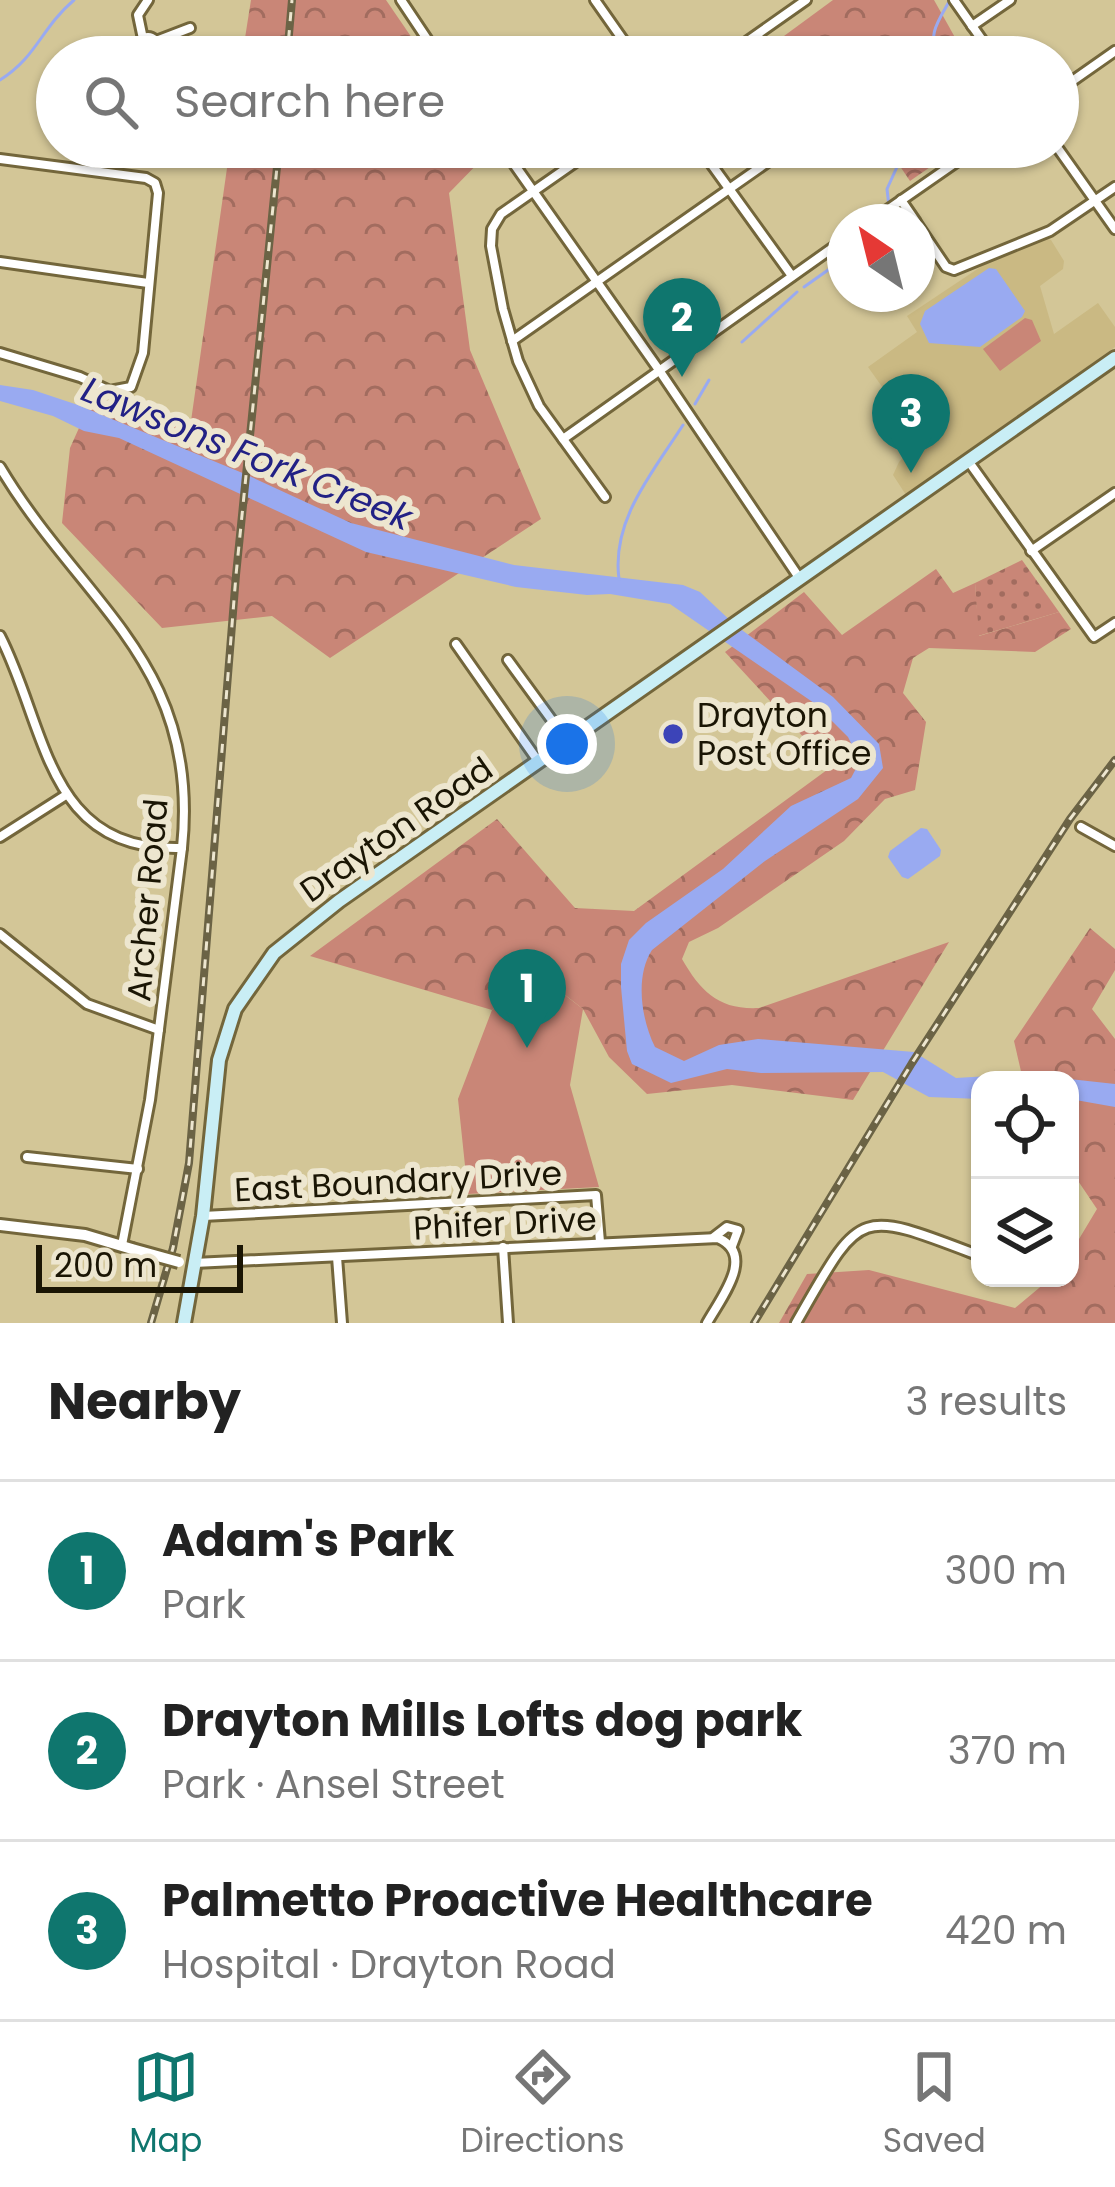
<!DOCTYPE html>
<meta charset="utf-8">
<style>
:root{--surface:#fff;--page:#f6f6f6;--text:#222;--muted:#767676;--line:#e0e0e0;--accent:#0f766e}
body{margin:0;font-family:Poppins,sans-serif;background:var(--page);color:var(--text)}
.controls{position:absolute;right:36px;bottom:36px;display:grid;overflow:hidden;border-radius:24px;box-shadow:0 3px 9px #0004}
.controls button{width:108px;height:108px;display:grid;place-items:center;padding:0;border:0;border-bottom:3px solid var(--line);background:var(--surface);color:var(--text);font:60px sans-serif}
.compass{position:absolute;left:827px;top:204px;width:108px;height:108px;border-radius:50%;background:var(--surface);box-shadow:0 3px 9px #0004;rotate:325deg}
.scale{position:absolute;left:36px;bottom:30px;width:207px;box-sizing:border-box;padding-left:12px;border:6px solid #1a1504;border-top:0;font-size:33px;line-height:42px;white-space:nowrap;color:#1a1504;-webkit-text-stroke:9px #ede6cf;paint-order:stroke}
.you{position:absolute;left:567px;top:744px;width:42px;height:42px;margin:-30px;border:9px solid #fff;border-radius:50%;background:#1a73e8;box-shadow:0 0 0 18px #1a73e833}
.badge{display:grid;place-items:center;width:78px;height:78px;border-radius:50%;background:var(--accent);color:#fff;font-size:39px;font-weight:700}
.pin{position:absolute;translate:-50% -99px;filter:drop-shadow(0 3px 6px #0008)}
.pin::after{content:'';position:absolute;top:63px;width:42px;height:36px;background:inherit;clip-path:polygon(0 0,100% 0,50% 100%)}
.list{margin:0;padding:0;list-style:none}
h2{display:flex;justify-content:space-between;align-items:center;height:156px;margin:0;padding:0 48px;font-size:51px}
h2 small{font-size:39px;font-weight:400;color:var(--muted)}
.list li{display:grid;grid-template-columns:78px 1fr auto;gap:36px;align-items:center;box-sizing:border-box;height:180px;padding:0 48px;border-top:3px solid var(--line)}
.list b{display:block;font-size:45px;white-space:nowrap}
.list p{margin:0;font-size:39px;white-space:nowrap;color:var(--muted)}
.list em{font-size:39px;font-style:normal;color:var(--muted)}
.icon{flex:none;width:66px;height:66px;fill:none;stroke:currentColor;stroke-width:2;stroke-linecap:round;stroke-linejoin:round}
.map{position:relative;flex:none;width:1115px;height:1323px;overflow:hidden}
.search{position:absolute;background:var(--surface);box-shadow:0 3px 9px #0004;left:36px;right:36px;top:36px;height:132px;display:flex;align-items:center;gap:30px;box-sizing:border-box;padding:0 42px;border-radius:66px;color:var(--muted);font-size:45px}
.sheet{height:696px;background:var(--surface)}
nav{display:flex;justify-content:space-around;align-items:center;box-sizing:border-box;height:168px;border-top:3px solid var(--line);background:var(--surface);font-size:33px;color:var(--muted)}
nav a{display:grid;justify-items:center;gap:6px}
nav .on{color:var(--accent)}
.map>svg:first-child{display:block}
</style>
<div class="map">
<svg width="1115" height="1323" viewBox="0 0 1115 1323">
<defs>
<pattern id="grass-dots" width="8" height="8" patternUnits="userSpaceOnUse" patternTransform="scale(3)"><rect width="8" height="8" fill="#c98677"/><path d="M2 2h.1M6 6h.1" fill="none" stroke="#a26c5f" stroke-width="1.8" stroke-linecap="round"/></pattern>
<pattern id="forest-crowns" width="20" height="18" patternUnits="userSpaceOnUse" patternTransform="scale(3)"><rect width="20" height="18" fill="#c98677"/><path d="M2 6a3 3 0 1 1 6 0M12 15a3 3 0 1 1 6 0" fill="none" stroke="#a26c5f"/></pattern>
</defs>
<rect width="100%" height="100%" fill="#d3c697"/>
<polygon fill="#cab983" points="1039,236 1051,240 1064,261 1063,269 1040,286 1054,334 1098,303 1115,327 1115,347 906,495 893,475 899,462 920,440 868,367 917,332 907,316 994,258"/>
<polygon fill="url(#grass-dots)" points="1022,560 1059,612 978,636 975,583"/>
<g fill="url(#forest-crowns)">
<polygon points="251,0 386,0 425,57 242,57"/>
<polygon points="833,0 934,0 966,57 769,57 769,47"/>
<polygon points="230,147 486,147 489,152 449,193 470,350 541,519 330,658 272,616 162,628 62,523 70,448 92,399 190,428"/>
<polygon points="887,147 959,147 910,181"/>
<path d="M 936,569 L 953,593 L 975,583 L 979,636 L 1059,612 L 1071,629 L 1035,652 L 929,648 L 913,658 L 903,693 L 926,722 L 915,790 L 885,799 L 844,841 L 718,928 L 689,942 L 682,959 C 701,992 719,1010 759,1008 L 949,942 L 853,1100 L 732,1085 L 647,1094 L 609,1057 L 583,1009 L 536,972 L 492,1010 L 310,956 L 497,819 L 575,908 L 634,911 L 831,767 L 725,652 L 804,592 L 842,635 Z"/>
<polygon points="1090,928 1115,949 1115,970 1092,1009 1115,1039 1115,1323 779,1323 807,1274 869,1270 1015,1308 1051,1278 1070,1278 1070,1254 1097,1209 1070,1169 1070,1080 1023,1080 1014,1041"/>
</g>
<g fill="#c98677">
<polygon points="1025,318 1032,320 1041,341 1000,371 983,349"/>
<polygon points="535,972 583,1009 570,1085 599,1187 468,1194 458,1099 492,1010"/>
</g>
<g fill="#99aaf1">
<polygon points="989,268 996,269 1025,311 1022,317 980,347 929,343 920,324 925,311"/>
<path d="M 0,385 L 33,390 L 78,405 L 245,474 L 351,523 L 514,565 L 683,585 L 700,592 L 735,625 L 833,697 L 879,744 L 883,768 L 858,799 L 765,861 L 652,950 C 635,976 641,1019 655,1047 L 684,1061 L 719,1045 L 758,1039 L 914,1052 L 956,1078 L 1024,1074 L 1115,1084 L 1115,1107 L 1070,1099 L 1070,1080 L 980,1080 L 980,1099 L 929,1097 L 883,1072 L 761,1073 L 727,1069 L 671,1083 L 632,1064 L 627,1051 L 621,987 L 621,964 L 629,940 L 646,923 L 723,869 L 791,806 L 851,778 L 860,761 L 848,737 L 814,703 L 670,604 L 610,594 L 587,595 L 516,587 L 366,552 L 119,438 L 84,431 L 53,416 L 0,401 Z"/>
<polygon points="921,828 927,829 941,850 940,856 908,879 902,877 888,857 890,851"/>
</g>
<g fill="none" stroke-linecap="round" stroke-linejoin="round">
<g stroke="#99aaf1" stroke-width="3">
<path d="M 939,57 C 926,35 939,20 950,0"/>
<path d="M 0,80 C 37,57 41,28 74,0"/>
<polyline points="885,222 890,215 887,189 906,147"/>
<polyline points="804,287 845,258"/>
<polyline points="742,342 797,292"/>
<polyline points="695,404 709,380"/>
<path d="M 619,579 C 611,520 653,472 683,425"/>
</g>
<g stroke="#73663b" stroke-width="14">
<g id="minor">
<polyline points="401,0 439,57"/>
<polyline points="595,0 635,57"/>
<polyline points="954,0 994,57"/>
<polyline points="972,26 1010,0"/>
<circle cx="148" cy="46" r="9"/>
<polyline points="143,39 138,15 148,0"/>
<polyline points="156,41 190,28"/>
<polyline points="725,57 806,0"/>
<polyline points="1058,91 1115,51"/>
<polyline points="502,147 659,370 800,579"/>
<polyline points="597,147 501,214 492,229 491,246 503,309 518,361 539,406 605,497"/>
<polyline points="699,147 792,276"/>
<polyline points="1057,147 1115,229"/>
<polyline points="0,159 146,178 155,183 158,193 143,353 131,387 110,391 80,377 0,353"/>
<polyline points="901,200 916,222"/>
<polyline points="870,222 978,147"/>
<polyline points="917,224 946,267 954,270 1050,231 1115,187"/>
<polyline points="0,262 148,283"/>
<polyline points="512,341 789,147"/>
<polyline points="563,439 845,239"/>
<polyline points="969,462 1094,637 1115,623"/>
<path d="M 0,467 C 83,606 201,663 182,848 L 150,1100 L 122,1245"/>
<polyline points="1031,551 1115,493"/>
<path d="M 0,636 C 48,730 46,852 182,848"/>
<polyline points="456,644 538,761"/>
<polyline points="508,660 567,741"/>
<polyline points="1081,827 1115,846"/>
<polyline points="0,837 66,795"/>
<polyline points="0,934 87,1004 159,1030"/>
<polyline points="27,1157 138,1169"/>
<polyline points="203,1216 596,1195 600,1242"/>
<polyline points="714,1237 727,1227 738,1230 732,1246"/>
<polyline points="503,1247 508,1323"/>
<polyline points="337,1257 342,1323"/>
<path d="M 194,1263 L 718,1238 C 757,1255 720,1299 707,1323"/>
<path d="M 796,1323 C 862,1208 855,1208 980,1256"/>
</g>
</g>
<g stroke="#73663b" stroke-width="16">
<polyline id="tertiary" points="0,1225 85,1235 132,1249"/>
</g>
<g stroke="#73663b" stroke-width="18">
<polyline id="secondary" points="184,1323 203,1216 219,1060 235,1009 274,953 339,901 1115,358"/>
</g>
<use href="#minor" stroke="#fff" stroke-width="8"/>
<use href="#tertiary" stroke="#fff" stroke-width="10"/>
<use href="#secondary" stroke="#c9eef5" stroke-width="12"/>
<g stroke="#6b6345" stroke-width="8">
<g id="rail">
<polyline points="287,57 292,0"/>
<polyline points="151,1323 173,1248 189,1163 236,575 279,147"/>
<polyline points="754,1323 912,1063 1070,819 1115,760"/>
</g>
</g>
<use href="#rail" stroke="#ede6cf" stroke-width="3" stroke-dasharray="9" stroke-linecap="butt"/>
<g stroke="#73663b" stroke-width="16" stroke-linecap="butt">
<polyline id="tertiary-bridge" points="132,1249 179,1262"/>
</g>
<use href="#tertiary-bridge" stroke="#fff" stroke-width="10"/>
</g>
<circle fill="#3c44b8" stroke="#ede6cf" stroke-width="4.5" cx="673" cy="734" r="12"/>
<g text-anchor="middle" stroke-width="12" stroke-linejoin="round" paint-order="stroke">
<g font-size="33" fill="#1a1504" stroke="#ede6cf" text-anchor="start">
<text x="697" y="727">Drayton<tspan x="697" dy="38">Post Office</tspan></text>
</g>
<g font-size="33" fill="#1a1504" stroke="#ede6cf">
<text transform="translate(396 829) rotate(-35)" y="12">Drayton Road</text>
<text transform="translate(147 900) rotate(-85)" y="12">Archer Road</text>
<text transform="translate(398 1181) rotate(-3)" y="12">East Boundary Drive</text>
<text transform="translate(505 1223) rotate(-3)" y="12">Phifer Drive</text>
</g>
<g font-size="36" font-style="italic" fill="#222185" stroke="#ede6cf">
<text transform="translate(247 453) rotate(22)" y="13">Lawsons Fork Creek</text>
</g>
</g>
</svg>
<div class="controls">
<button><svg class="icon" aria-label="locate" viewBox="0 0 24 24"><circle cx="12" cy="12" r="6"/><path d="M12 2v4M12 18v4M2 12h4M18 12h4"/></svg></button>
<button><svg class="icon" aria-label="layers" viewBox="0 0 24 24"><path d="M12 4l9 5-9 5-9-5zM3 14l9 5 9-5"/></svg></button>
</div>
<svg class="compass" viewBox="-18 -18 36 36"><path d="M0-13l5 13h-10z" fill="#e53935"/><path d="M0 13l5-13h-10z" fill="#767676"/></svg>
<div class="scale">200 m</div>
<div class="you"></div>
<div class="pin badge" style="left:527px;top:1048px">1</div>
<div class="pin badge" style="left:682px;top:377px">2</div>
<div class="pin badge" style="left:911px;top:473px">3</div>
<div class="search"><svg class="icon" aria-label="search" viewBox="0 0 24 24"><circle cx="10" cy="10" r="6"/><path d="M15 15l6 6"/></svg>Search here</div>
</div>
<section class="sheet">
<h2>Nearby<small>3 results</small></h2>
<ul class="list">
<li><span class="badge">1</span><div><b>Adam's Park</b><p>Park</p></div><em>300 m</em></li>
<li><span class="badge">2</span><div><b>Drayton Mills Lofts dog park</b><p>Park · Ansel Street</p></div><em>370 m</em></li>
<li><span class="badge">3</span><div><b>Palmetto Proactive Healthcare</b><p>Hospital · Drayton Road</p></div><em>420 m</em></li>
</ul>
</section>
<nav>
<a class="on"><svg class="icon" aria-label="map" viewBox="0 0 24 24"><path d="M3 6l6-2 6 2 6-2v14l-6 2-6-2-6 2zM9 4v14M15 6v14"/></svg>Map</a>
<a><svg class="icon" aria-label="directions" viewBox="0 0 24 24"><path d="M12 3l9 9-9 9-9-9zM9 14v-3h6M13 9l2 2-2 2"/></svg>Directions</a>
<a><svg class="icon" aria-label="saved" viewBox="0 0 24 24"><path d="M7 4h10v16l-5-4-5 4z"/></svg>Saved</a>
</nav>
